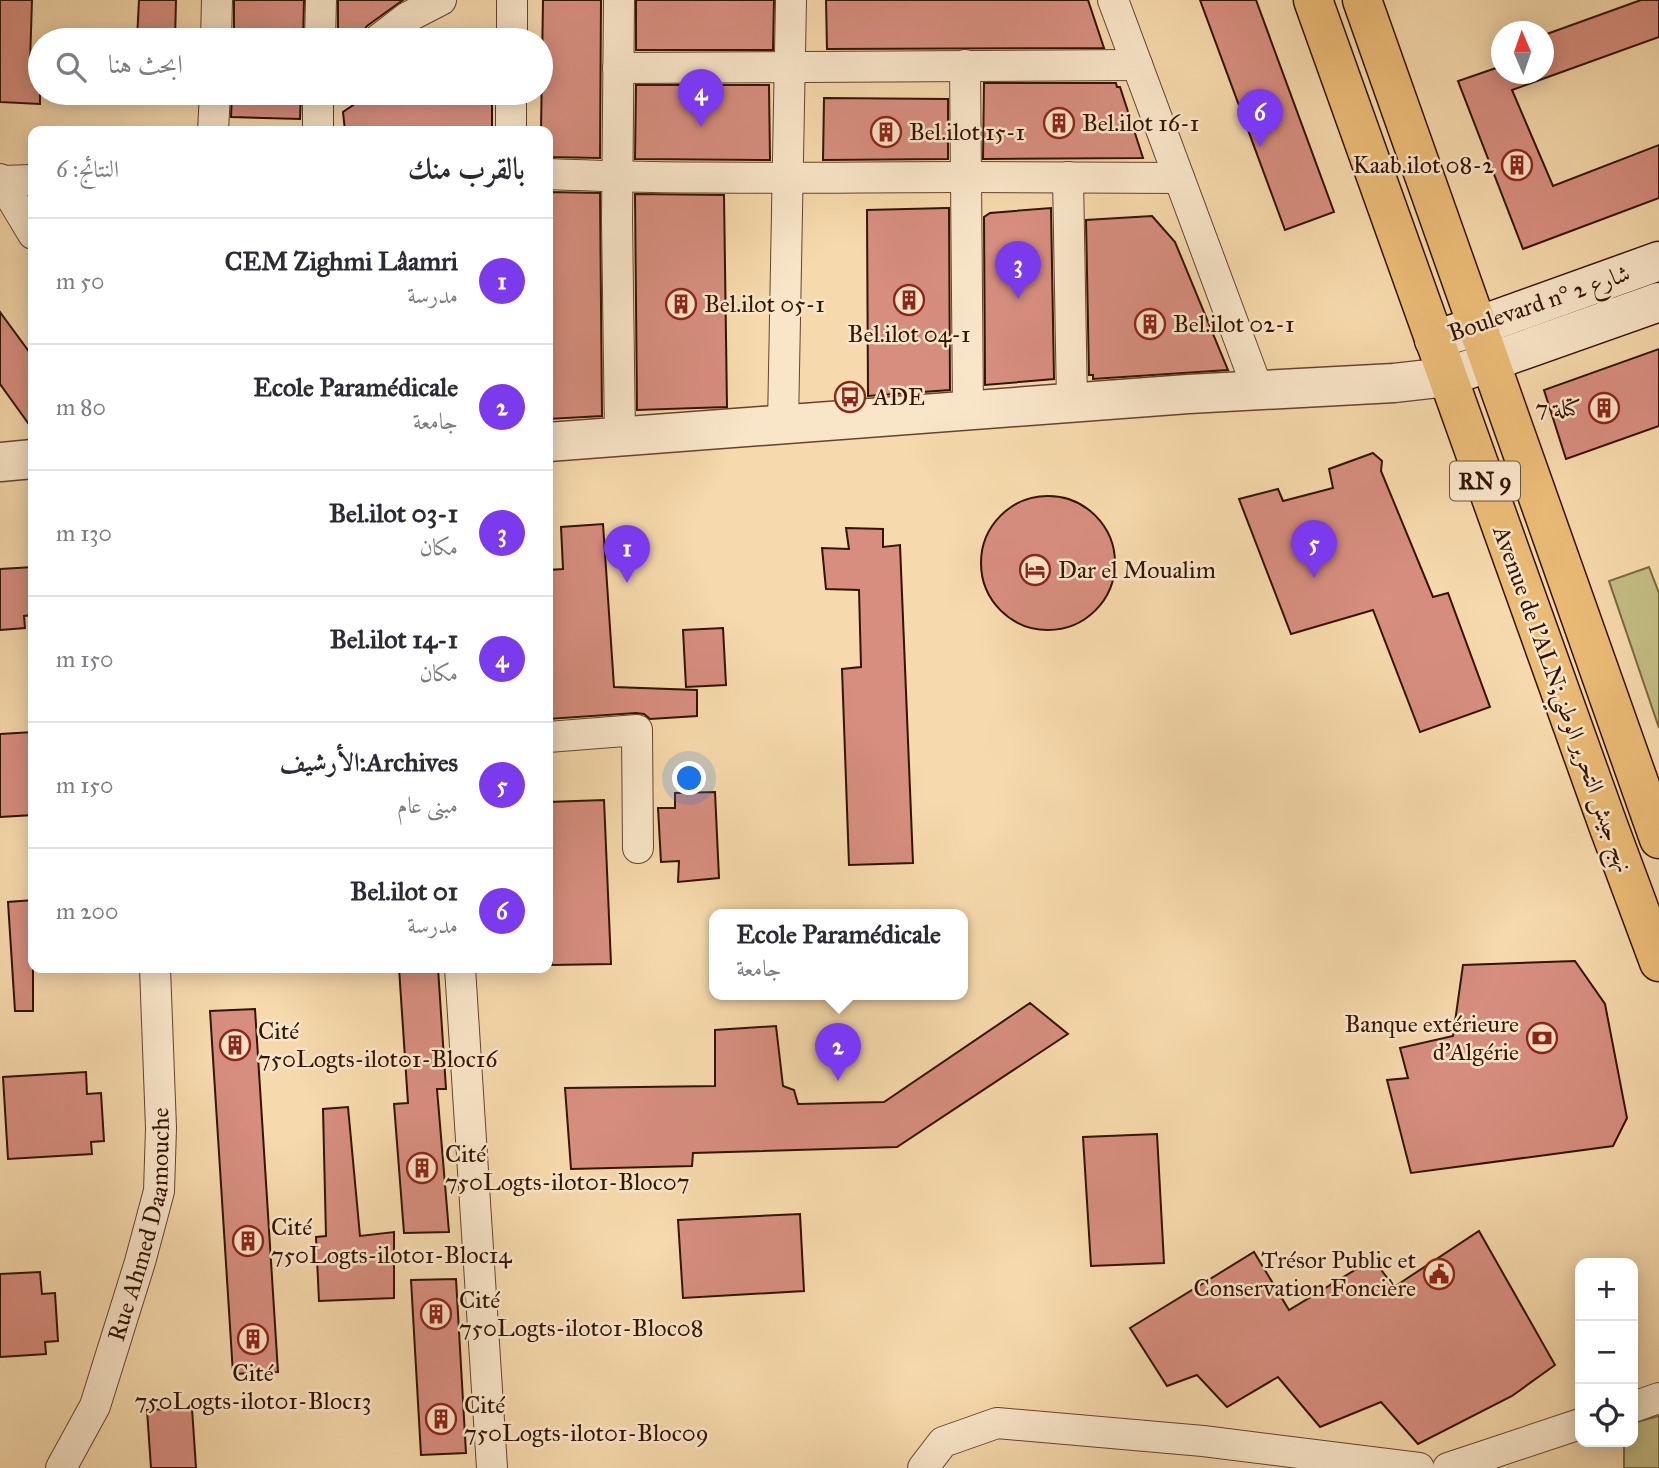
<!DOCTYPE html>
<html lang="ar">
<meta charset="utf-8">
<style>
:root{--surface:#fff;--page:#f2f2f3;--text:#2b2b33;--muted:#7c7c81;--line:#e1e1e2;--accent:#7c3aed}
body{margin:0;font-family:"IM FELL Great Primer",Amiri,serif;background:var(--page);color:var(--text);direction:rtl}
.controls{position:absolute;right:21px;bottom:21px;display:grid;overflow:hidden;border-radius:14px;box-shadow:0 4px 18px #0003}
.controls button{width:63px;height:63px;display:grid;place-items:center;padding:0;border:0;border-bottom:2px solid var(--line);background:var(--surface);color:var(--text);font:35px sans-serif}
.compass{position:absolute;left:1491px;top:21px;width:63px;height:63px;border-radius:50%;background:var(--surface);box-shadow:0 4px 18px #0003;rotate:358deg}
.you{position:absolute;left:690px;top:779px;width:24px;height:24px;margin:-18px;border:5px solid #fff;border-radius:50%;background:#1a73e8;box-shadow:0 0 0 10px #1a73e833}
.badge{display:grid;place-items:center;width:46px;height:46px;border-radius:50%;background:var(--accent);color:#fff;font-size:23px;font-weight:700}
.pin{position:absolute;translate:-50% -58px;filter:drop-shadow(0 2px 4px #0008)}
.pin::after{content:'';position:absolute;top:37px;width:24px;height:21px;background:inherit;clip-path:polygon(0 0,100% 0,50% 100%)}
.popup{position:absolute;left:709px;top:909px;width:259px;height:91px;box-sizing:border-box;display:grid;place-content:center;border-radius:14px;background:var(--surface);filter:drop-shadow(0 2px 5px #0005);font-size:23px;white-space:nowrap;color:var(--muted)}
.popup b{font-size:26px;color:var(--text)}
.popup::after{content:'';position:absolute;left:50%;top:100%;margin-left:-14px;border:14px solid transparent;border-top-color:var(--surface)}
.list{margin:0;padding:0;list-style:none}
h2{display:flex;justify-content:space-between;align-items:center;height:91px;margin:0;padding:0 28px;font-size:30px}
h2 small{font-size:23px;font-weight:400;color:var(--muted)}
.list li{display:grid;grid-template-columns:46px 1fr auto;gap:21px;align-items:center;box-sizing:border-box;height:126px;padding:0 28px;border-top:2px solid var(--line)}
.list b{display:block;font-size:26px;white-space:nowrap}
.list p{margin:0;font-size:23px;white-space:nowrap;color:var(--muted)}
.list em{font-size:23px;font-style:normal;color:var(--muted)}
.icon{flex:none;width:38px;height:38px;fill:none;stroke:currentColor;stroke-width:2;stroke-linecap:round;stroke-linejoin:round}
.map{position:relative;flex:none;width:1659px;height:1468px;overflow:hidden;direction:ltr}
.search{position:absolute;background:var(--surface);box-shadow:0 4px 18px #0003;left:28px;top:28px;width:525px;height:77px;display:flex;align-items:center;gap:18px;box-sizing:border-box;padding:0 24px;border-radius:38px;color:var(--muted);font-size:26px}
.panel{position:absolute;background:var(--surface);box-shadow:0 4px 18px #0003;left:28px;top:126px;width:525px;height:847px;border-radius:14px;direction:rtl}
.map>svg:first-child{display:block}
</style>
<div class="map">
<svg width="1659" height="1468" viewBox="0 0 1659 1468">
<rect width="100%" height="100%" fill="#f6d9ac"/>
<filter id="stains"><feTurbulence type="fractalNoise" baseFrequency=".00286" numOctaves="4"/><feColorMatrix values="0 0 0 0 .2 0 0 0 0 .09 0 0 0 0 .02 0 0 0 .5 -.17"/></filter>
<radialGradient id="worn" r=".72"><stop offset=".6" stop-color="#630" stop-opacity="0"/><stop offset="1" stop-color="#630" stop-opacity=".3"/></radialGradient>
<g fill="#c3bd84" stroke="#7b6844" stroke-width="2">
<polygon points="1649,567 1659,593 1659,728 1609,581"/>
<polygon points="1659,1416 1659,1468 1624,1468 1624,1442 1633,1442 1633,1423"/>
</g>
<g fill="#d78e7f" stroke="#331303" stroke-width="2">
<polygon points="0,0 32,0 30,63 40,64 40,104 0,102"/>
<polygon points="139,0 176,0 175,40 137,40"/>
<polygon points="234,0 304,0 303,40 234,40"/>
<polygon points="338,0 403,0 367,26 362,33 360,40 338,40"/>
<polygon points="543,0 601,0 600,158 548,157 548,131 541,131"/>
<polygon points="636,0 774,0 773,50 636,50"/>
<polygon points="826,0 1088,0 1104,48 827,49"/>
<polygon points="1200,0 1256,0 1334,212 1285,230"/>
<polygon points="1641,0 1659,0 1659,37 1512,90 1553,186 1659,145 1659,198 1523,249 1458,81 1502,66 1502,74 1544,74 1544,35"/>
<polygon points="984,83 1116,83 1117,87 1120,87 1143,158 983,159"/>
<polygon points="636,85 769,85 770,160 635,159"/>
<polygon points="232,93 301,93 300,119 231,117"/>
<polygon points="371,93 492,93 492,131 345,131 343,112"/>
<polygon points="824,98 948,99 948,159 823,160"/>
<polygon points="548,192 600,193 602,416 548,419"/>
<polygon points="635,194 724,195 727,407 637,410"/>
<polygon points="947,208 949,208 950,390 868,396 867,210"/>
<polygon points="1051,208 1054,379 985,385 984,217 990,213"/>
<polygon points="1152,216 1175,242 1228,370 1093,379 1093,375 1089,375 1086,220"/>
<polygon points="0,312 33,357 33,430 0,384"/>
<polygon points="1659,349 1659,426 1566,459 1544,390"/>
<polygon points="1373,453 1382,461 1381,471 1433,597 1448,593 1490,707 1420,732 1373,610 1291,634 1239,499 1278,489 1283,501 1333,488 1329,469"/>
<circle cx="1048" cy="563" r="67"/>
<polygon points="603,524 614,687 697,690 697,716 650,719 644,714 636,713 548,719 548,570 563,569 561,527"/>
<polygon points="846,528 883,529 883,547 900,545 913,863 849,865 842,669 861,667 859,590 826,589 822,548 849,549"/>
<polygon points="33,567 33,615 24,616 25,628 0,630 0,569"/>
<polygon points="723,628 726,685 686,687 683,630"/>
<polygon points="33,732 33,815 0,817 0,734"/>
<polygon points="715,792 719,878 678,882 679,861 661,862 658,808 675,808 675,793"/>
<polygon points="604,800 611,964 552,965 548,802"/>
<polygon points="33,900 33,1011 15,1011 8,902"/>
<polygon points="1575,961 1605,1004 1627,1118 1613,1146 1411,1173 1387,1080 1408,1078 1400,1048 1453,1036 1463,965"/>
<polygon points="399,968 438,968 446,1089 437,1089 449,1232 404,1233 394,1104 408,1103"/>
<polygon points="1030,1003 1068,1034 897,1147 693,1153 692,1166 571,1169 565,1088 715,1086 715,1030 776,1026 783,1086 794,1090 798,1104 884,1102"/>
<polygon points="255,1009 278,1372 233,1374 210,1011"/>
<polygon points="86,1072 87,1094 101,1093 104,1141 91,1142 92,1154 8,1159 3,1077"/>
<polygon points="348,1107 360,1236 394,1232 394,1298 319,1301 316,1237 326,1236 323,1109"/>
<polygon points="1157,1134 1164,1263 1091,1266 1083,1137"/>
<polygon points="800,1214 804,1291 683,1298 678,1220"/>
<polygon points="1479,1231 1555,1365 1512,1396 1418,1444 1381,1402 1320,1427 1278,1377 1227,1407 1197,1375 1167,1386 1130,1328 1254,1252 1289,1310 1373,1259 1394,1287"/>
<polygon points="40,1272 42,1294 55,1293 58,1341 45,1342 46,1354 0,1357 0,1274"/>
<polygon points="456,1279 466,1453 421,1455 411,1280"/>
<polygon points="192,1408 196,1468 151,1468 147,1410"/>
</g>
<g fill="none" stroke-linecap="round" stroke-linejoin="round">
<g stroke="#64442d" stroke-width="32">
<g id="minor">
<polyline points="619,0 617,220 620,436"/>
<polyline points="1113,0 1258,390"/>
<polyline points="216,40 217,0"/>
<polyline points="320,40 321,0"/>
<polyline points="378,40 408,17 441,0"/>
<polyline points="512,40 512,0"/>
<polyline points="965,65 968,410"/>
<polyline points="618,68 1137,65"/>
<polyline points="213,131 215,93"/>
<polyline points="318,131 318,93"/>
<polyline points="511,131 511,93"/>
<path d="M 548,174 C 688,180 827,177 967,177 C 1038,177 1108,178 1179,178"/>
<polyline points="1068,177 1072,403"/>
<polyline points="0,179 33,234"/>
<polyline points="2,181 33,180"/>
<polyline points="783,424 791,0"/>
<polyline points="548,737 637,730 638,848"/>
<polyline points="460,968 492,1468"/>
<polyline points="1633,1407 1659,1398"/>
<path id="s1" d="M 61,1468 L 95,1406 L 140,1262 L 159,1191 L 161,1128 L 155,968"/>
<polyline points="923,1468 943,1442 997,1423 1203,1441 1419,1468"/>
<polyline points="1448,1468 1580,1424"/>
</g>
</g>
<g stroke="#64442d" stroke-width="41">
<g id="tertiary">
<polyline points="548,442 1188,394 1394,383 1447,377"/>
<polyline points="0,462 33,459"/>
</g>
</g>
<g stroke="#331303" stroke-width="41">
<g id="secondary">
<polyline points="1434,340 1478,326 1659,261"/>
<polyline points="1447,377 1659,302"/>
</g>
</g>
<g stroke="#331303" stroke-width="41">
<g id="primary">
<polyline points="1313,0 1608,825 1659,962"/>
<polyline points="1362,0 1659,839"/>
</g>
</g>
<use href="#minor" stroke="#f9e6c9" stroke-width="30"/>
<use href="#tertiary" stroke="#f9e6c9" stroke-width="38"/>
<use href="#secondary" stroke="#f9e6c9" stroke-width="38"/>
<use href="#primary" stroke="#ebbc76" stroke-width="38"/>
</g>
<defs>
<g id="building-ring" transform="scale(1.575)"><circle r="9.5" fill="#f9e6c9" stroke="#8f2418" stroke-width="1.5"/><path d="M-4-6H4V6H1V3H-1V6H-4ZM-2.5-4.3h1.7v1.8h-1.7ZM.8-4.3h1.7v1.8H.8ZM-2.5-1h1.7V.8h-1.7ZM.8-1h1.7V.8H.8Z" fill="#8f2418"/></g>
<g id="bus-ring" transform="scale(1.575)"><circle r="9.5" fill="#f9e6c9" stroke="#8f2418" stroke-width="1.5"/><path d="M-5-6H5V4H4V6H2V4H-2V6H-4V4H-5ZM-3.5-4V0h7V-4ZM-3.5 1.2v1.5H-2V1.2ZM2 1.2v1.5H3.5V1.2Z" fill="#8f2418"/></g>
<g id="hotel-ring" transform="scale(1.575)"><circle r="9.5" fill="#f9e6c9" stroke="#8f2418" stroke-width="1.5"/><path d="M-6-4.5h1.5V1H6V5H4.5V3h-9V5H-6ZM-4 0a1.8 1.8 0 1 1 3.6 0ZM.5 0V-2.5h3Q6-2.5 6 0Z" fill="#8f2418"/></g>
<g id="bank-ring" transform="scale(1.575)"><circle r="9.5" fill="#f9e6c9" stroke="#8f2418" stroke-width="1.5"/><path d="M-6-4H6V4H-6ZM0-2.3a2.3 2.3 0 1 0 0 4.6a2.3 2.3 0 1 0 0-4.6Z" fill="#8f2418"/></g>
<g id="civic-ring" transform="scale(1.575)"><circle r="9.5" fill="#f9e6c9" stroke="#8f2418" stroke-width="1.5"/><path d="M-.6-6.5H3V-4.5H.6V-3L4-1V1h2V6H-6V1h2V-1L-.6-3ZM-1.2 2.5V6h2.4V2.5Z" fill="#8f2418"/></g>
</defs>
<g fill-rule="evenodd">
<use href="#building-ring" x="1059" y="123"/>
<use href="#building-ring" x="886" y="132"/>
<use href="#building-ring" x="1517" y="165"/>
<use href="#building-ring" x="909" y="300"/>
<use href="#building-ring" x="681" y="304"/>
<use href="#building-ring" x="1150" y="324"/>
<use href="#bus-ring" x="850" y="397"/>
<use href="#building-ring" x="1604" y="408"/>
<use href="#hotel-ring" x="1035" y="570"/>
<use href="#bank-ring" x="1542" y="1038"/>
<use href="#building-ring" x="235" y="1045"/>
<use href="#building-ring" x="422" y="1168"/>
<use href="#building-ring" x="248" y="1241"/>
<use href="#civic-ring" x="1439" y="1274"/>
<use href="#building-ring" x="436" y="1314"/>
<use href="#building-ring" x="253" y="1339"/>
<use href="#building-ring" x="441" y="1419"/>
</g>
<g text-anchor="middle" stroke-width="5" stroke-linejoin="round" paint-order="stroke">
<rect fill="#f9e6c9" stroke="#6e523e" stroke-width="2" x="1450" y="461.5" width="70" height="39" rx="5"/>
<g font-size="23" font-weight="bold" fill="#331303">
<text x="1485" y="489">RN 9</text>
</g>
<g font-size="24" fill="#331303" stroke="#f9e6c9" text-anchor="start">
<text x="1082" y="131">Bel.ilot 16-1</text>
<text x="909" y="140">Bel.ilot 15-1</text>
<text x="1494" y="173" text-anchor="end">Kaab.ilot 08-2</text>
<text x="704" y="312">Bel.ilot 05-1</text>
<text x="1173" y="332">Bel.ilot 02-1</text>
<text x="909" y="342" text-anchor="middle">Bel.ilot 04-1</text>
<text x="873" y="405">ADE</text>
<text x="1581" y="416" text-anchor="end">كتلة 7</text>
<text x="1058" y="578">Dar el Moualim</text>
<text x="1519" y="1032" text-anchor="end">Banque extérieure<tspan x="1519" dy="28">d'Algérie</tspan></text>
<text x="258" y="1039">Cité<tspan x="258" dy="28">750Logts-ilot01-Bloc16</tspan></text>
<text x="445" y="1162">Cité<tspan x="445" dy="28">750Logts-ilot01-Bloc07</tspan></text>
<text x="271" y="1235">Cité<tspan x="271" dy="28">750Logts-ilot01-Bloc14</tspan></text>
<text x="1416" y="1268" text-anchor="end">Trésor Public et<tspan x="1416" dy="28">Conservation Foncière</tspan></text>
<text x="459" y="1308">Cité<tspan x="459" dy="28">750Logts-ilot01-Bloc08</tspan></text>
<text x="253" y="1381" text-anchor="middle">Cité<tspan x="253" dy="28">750Logts-ilot01-Bloc13</tspan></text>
<text x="464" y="1413">Cité<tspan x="464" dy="28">750Logts-ilot01-Bloc09</tspan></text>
</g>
<g font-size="24" fill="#331303" stroke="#f9e6c9">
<text transform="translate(1539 303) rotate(-19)" y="8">Boulevard n° شارع 2</text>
<text transform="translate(1563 699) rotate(70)" y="8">Avenue de l'ALN;نهج جيش التحرير الوطني</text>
<text dy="8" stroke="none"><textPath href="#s1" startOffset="259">Rue Ahmed Daamouche</textPath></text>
</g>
</g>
<rect width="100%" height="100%" filter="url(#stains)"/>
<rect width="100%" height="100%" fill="url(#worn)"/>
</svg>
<div class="controls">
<button>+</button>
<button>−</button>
<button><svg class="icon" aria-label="locate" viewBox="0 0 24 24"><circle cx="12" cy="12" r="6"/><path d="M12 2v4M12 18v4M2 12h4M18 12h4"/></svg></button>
</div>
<svg class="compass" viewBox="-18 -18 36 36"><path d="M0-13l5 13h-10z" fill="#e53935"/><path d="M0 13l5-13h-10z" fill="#7c7c81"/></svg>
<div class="you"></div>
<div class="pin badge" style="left:627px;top:583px">1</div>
<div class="pin badge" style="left:838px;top:1081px">2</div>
<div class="popup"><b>Ecole Paramédicale</b>جامعة</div>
<div class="pin badge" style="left:1018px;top:299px">3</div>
<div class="pin badge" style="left:701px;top:127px">4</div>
<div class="pin badge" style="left:1314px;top:578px">5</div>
<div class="pin badge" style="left:1260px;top:147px">6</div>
<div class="search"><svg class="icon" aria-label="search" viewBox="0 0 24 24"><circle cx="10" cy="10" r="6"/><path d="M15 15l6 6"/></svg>ابحث هنا</div>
<section class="panel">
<h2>بالقرب منك<small>النتائج: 6</small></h2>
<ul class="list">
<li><span class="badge">1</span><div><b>CEM Zighmi Lâamri</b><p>مدرسة</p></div><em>50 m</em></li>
<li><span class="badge">2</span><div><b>Ecole Paramédicale</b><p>جامعة</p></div><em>80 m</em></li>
<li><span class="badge">3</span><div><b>Bel.ilot 03-1</b><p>مكان</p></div><em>130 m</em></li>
<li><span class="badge">4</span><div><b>Bel.ilot 14-1</b><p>مكان</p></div><em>150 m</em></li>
<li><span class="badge">5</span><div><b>Archives:الأرشيف</b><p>مبنى عام</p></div><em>150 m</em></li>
<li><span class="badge">6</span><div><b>Bel.ilot 01</b><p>مدرسة</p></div><em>200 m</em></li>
</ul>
</section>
</div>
